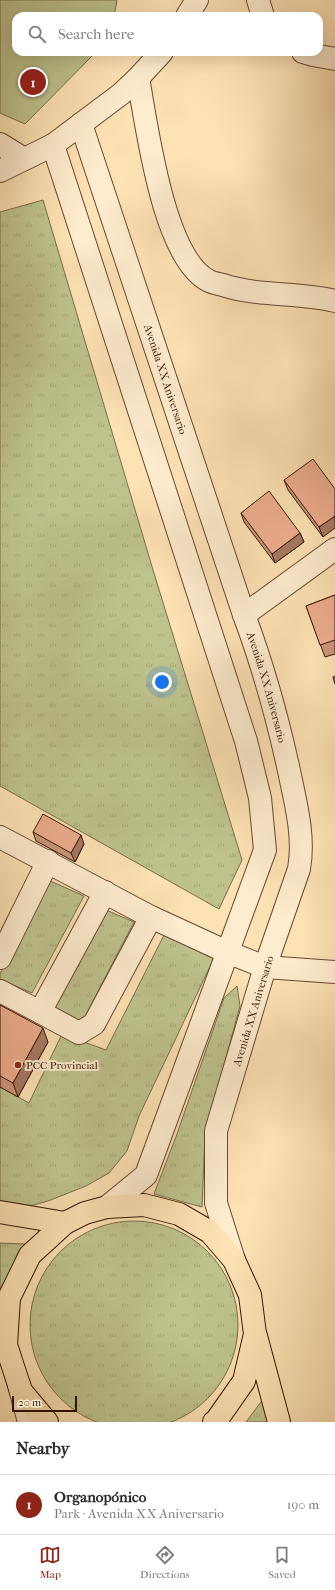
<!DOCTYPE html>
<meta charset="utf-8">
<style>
:root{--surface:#fff;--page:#f7f7f7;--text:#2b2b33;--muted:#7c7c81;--line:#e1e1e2;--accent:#8f2418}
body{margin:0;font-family:"IM FELL French Canon",serif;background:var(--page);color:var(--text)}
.scale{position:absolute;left:12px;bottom:10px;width:65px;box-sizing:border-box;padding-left:4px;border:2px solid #361506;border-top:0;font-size:11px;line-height:14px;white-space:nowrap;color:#361506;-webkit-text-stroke:3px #feecce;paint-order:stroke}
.you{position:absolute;left:162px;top:682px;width:14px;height:14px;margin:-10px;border:3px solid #fff;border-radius:50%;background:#1a73e8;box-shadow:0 0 0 6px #1a73e833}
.badge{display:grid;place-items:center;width:26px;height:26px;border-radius:50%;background:var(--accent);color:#fff;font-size:13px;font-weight:700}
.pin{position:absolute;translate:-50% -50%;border:2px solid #fff;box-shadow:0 1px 4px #0006}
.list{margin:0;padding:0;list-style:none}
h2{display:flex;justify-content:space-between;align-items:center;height:52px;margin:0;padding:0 16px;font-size:17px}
h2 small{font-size:13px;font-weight:400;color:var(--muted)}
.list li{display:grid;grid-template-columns:26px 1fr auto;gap:12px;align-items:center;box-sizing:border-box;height:60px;padding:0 16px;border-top:1px solid var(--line)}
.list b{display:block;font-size:15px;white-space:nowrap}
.list p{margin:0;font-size:13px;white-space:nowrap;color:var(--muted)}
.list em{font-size:13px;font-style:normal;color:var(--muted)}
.icon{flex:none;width:22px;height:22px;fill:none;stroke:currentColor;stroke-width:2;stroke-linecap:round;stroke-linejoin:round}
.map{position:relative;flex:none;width:335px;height:1422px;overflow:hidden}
.search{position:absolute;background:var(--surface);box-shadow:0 4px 16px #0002;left:12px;right:12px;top:12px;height:44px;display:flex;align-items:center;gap:10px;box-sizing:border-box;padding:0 14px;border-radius:12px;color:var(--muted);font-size:15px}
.sheet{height:112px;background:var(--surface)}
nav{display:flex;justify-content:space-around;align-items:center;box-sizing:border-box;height:56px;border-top:1px solid var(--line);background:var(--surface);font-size:11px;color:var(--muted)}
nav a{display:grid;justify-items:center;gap:2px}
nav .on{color:var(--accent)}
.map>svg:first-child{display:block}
</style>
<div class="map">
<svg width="335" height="1422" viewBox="0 0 335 1422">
<defs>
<pattern id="grass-tufts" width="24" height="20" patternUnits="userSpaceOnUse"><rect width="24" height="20" fill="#bec38e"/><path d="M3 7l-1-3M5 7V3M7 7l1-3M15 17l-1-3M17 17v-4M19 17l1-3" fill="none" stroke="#a4a779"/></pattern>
</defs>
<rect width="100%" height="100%" fill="#fde2b4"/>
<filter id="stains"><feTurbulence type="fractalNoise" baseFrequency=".005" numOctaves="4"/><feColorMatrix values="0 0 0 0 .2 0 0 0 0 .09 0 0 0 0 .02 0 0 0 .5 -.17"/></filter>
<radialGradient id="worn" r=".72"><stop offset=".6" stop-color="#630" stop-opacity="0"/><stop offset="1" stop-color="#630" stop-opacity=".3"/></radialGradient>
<g fill="url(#grass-tufts)" stroke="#7a6c4a">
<polygon points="43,200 153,570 242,860 219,909 0,786 0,212"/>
<polygon points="46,879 84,896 32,993 0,979 0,974"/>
<polygon points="106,910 134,922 82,1022 54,1007"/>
<polygon points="164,935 214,958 139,1116 127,1151 109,1173 86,1186 48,1201 19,1209 0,1205 0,1087 29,1103 62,1034 106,1050"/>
<polygon points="237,986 240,1006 205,1135 202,1207 154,1194 177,1134 224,998"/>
<circle cx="134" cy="1325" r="104"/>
<polygon points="0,1243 25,1244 3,1301 0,1298"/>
<polygon points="264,1398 270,1422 246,1422"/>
</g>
<polygon fill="#bec38e" stroke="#7a6c4a" points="0,0 117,0 114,16 16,16 16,52 96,52 25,124 0,113"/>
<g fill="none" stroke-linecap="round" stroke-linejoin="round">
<g stroke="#684832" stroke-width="24">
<g id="minor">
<polyline points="258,0 263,16"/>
<polyline points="187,16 197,0"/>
<polyline points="303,52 313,55 335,59"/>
<path d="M 138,78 C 147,126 163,258 209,281 C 213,283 219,284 223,285 C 259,297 300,292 335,301"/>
<path id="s1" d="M 81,124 L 244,615 C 265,671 280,727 292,785 C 298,813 304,841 299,869 L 265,967 L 216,1131 L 216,1203 L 234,1260"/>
<polyline points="0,144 24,159"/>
<polyline points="53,145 246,741 260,798 265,850 146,1175 107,1207"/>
<polyline points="0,171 53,145 121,94 138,78 162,52"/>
<polyline points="244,615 335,549"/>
<polyline points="0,837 151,917 227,952 265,967 335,972"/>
<polyline points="105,892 40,1012 79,1033 94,1024 151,917"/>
<polyline points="0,958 48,861"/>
<polyline points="0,991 40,1012"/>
<polyline points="19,1385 29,1422"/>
</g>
</g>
<g stroke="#361506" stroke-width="24">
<g id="major">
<polyline points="0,1212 65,1223"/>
<polyline points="256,1336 279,1422"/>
<polyline points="47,1422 21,1391 6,1345 9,1298 30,1255 65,1223 85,1213 107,1207 144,1205 179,1214 210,1232 234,1260 250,1295 255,1334 244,1381 216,1421 214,1422"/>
</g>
</g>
<use href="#minor" stroke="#feecce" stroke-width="22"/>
<use href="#major" stroke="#fde2b4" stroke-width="22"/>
</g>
<g fill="#cc9579" stroke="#361506">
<polygon points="284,480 335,489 323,537 288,490"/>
<polygon points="241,513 300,533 304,542 275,563 244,522"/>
<polygon points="335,595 335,654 325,657 306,606"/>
<polygon points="33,832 84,844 75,862 36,841"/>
<polygon points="0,1005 48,1042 18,1097 0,1087"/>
</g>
<g fill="#a67963" stroke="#361506">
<polygon points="335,516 335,528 323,537 319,527"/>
<polygon points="300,533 304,542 275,563 272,554"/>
<polygon points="81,835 84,844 75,862 71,853"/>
<polygon points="43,1028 48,1042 18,1097 13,1083"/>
</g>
<g fill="#edad8d" stroke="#361506">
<polygon points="313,459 335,489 335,516 319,527 284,480"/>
<polygon points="269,491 300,533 272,554 241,513"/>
<polygon points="335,595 335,640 320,645 306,606"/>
<polygon points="335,676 335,684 333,677"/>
<polygon points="43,814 81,835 71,853 33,832"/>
<polygon points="0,1005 43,1028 13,1083 0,1076"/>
</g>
<circle fill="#8f2418" stroke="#feecce" stroke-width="1.5" cx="18" cy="1065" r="4"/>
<g text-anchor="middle" stroke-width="4" stroke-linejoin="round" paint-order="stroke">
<g font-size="11" fill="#361506" stroke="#feecce">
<text dy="4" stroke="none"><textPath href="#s1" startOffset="269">Avenida XX Aniversario</textPath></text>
<text dy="4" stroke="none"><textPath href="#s1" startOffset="593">Avenida XX Aniversario</textPath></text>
<text transform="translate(253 1011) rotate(-73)" y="4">Avenida XX Aniversario</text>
</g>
<g font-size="11" fill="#361506" stroke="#feecce" text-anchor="start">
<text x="26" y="1069">PCC Provincial</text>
</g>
</g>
<rect width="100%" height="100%" filter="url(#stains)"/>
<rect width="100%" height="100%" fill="url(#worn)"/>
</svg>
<div class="scale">20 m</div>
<div class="you"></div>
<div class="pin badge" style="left:33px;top:82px">1</div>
<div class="search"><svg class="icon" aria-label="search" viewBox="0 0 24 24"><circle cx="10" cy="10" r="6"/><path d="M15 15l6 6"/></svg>Search here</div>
</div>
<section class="sheet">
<h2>Nearby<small></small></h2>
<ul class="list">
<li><span class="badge">1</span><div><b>Organopónico</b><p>Park · Avenida XX Aniversario</p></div><em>190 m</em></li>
</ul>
</section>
<nav>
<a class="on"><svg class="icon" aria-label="map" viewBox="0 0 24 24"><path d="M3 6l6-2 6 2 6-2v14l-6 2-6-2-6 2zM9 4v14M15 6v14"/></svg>Map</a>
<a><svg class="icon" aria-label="directions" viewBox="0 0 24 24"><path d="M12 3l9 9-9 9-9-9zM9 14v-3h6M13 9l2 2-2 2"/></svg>Directions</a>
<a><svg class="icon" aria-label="saved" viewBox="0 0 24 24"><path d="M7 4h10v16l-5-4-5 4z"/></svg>Saved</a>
</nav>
